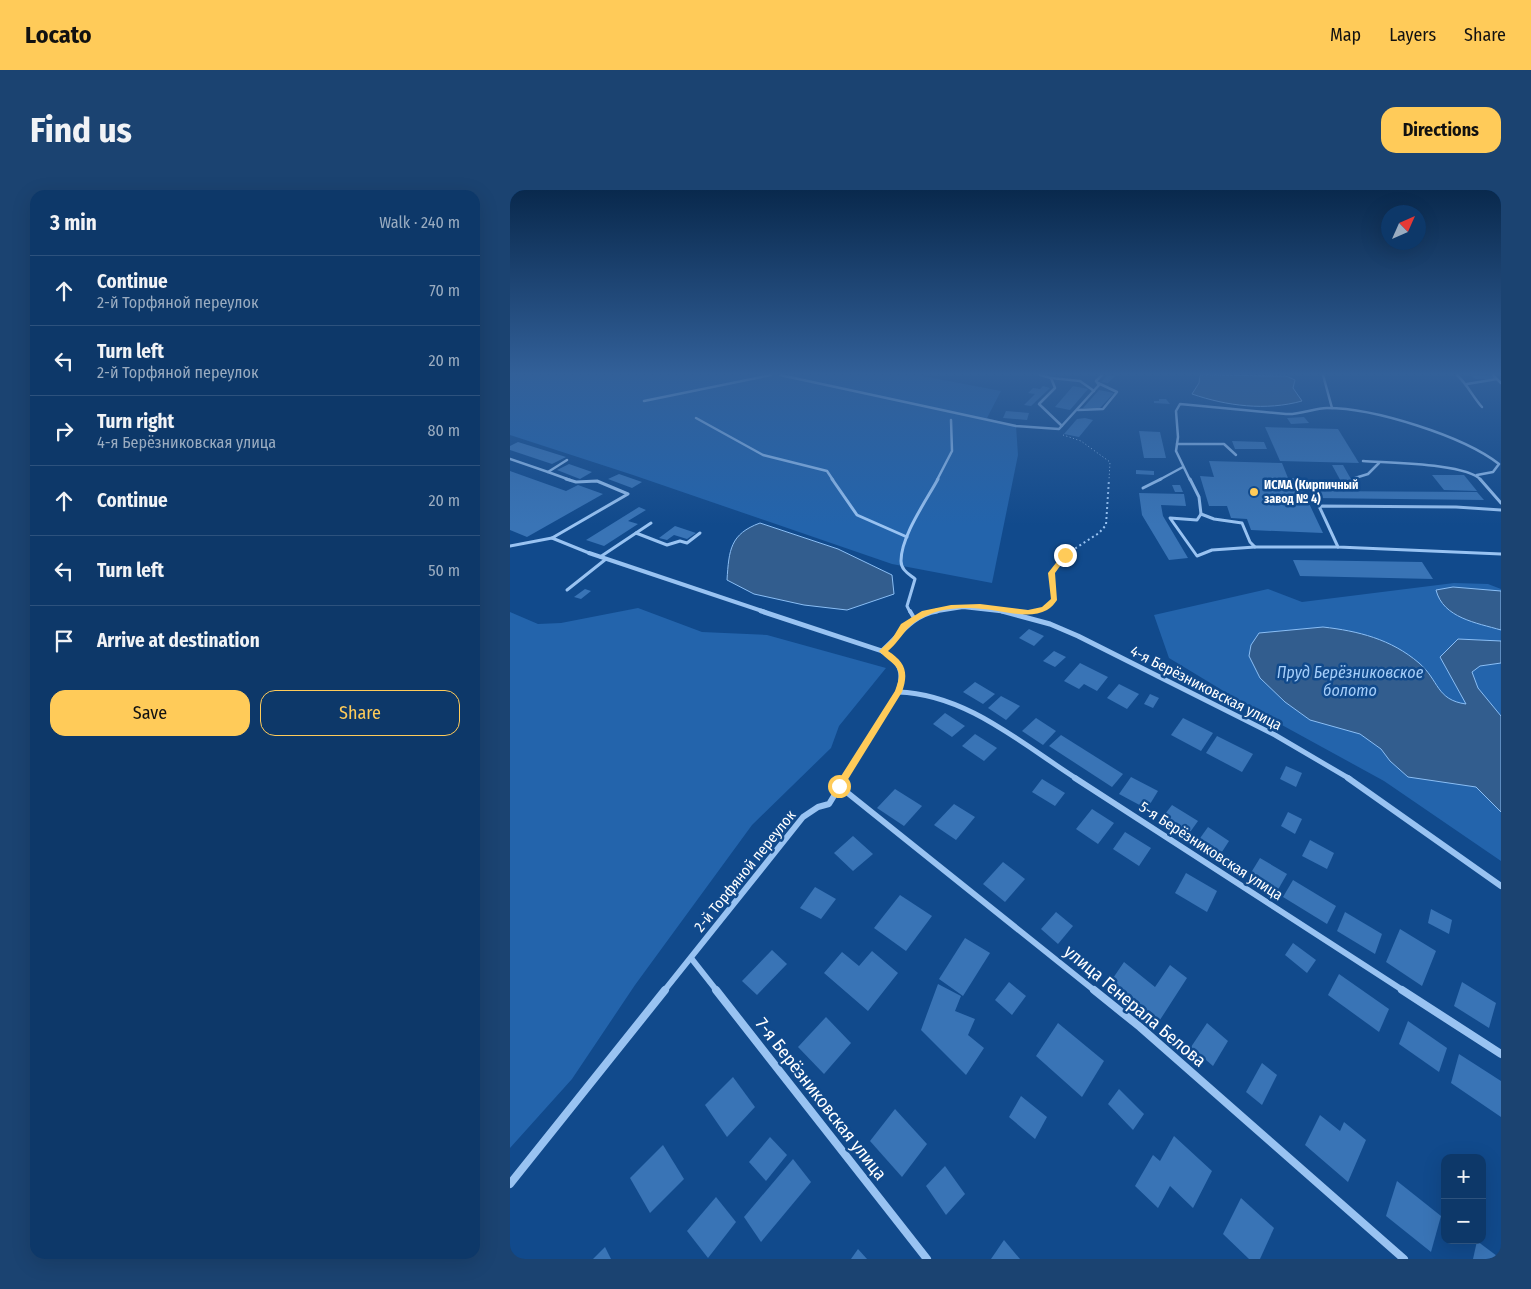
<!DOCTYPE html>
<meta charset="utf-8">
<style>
:root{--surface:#0d3869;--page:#1b4371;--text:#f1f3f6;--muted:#9aacc0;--line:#2d527d;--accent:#ffcb59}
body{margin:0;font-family:"Fira Sans Condensed",sans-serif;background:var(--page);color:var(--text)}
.controls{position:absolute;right:15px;bottom:15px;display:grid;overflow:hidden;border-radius:10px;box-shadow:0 5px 20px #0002}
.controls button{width:45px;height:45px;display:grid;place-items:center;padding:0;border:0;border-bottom:1px solid var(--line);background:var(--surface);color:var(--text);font:25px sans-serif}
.compass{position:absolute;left:871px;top:15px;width:45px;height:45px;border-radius:50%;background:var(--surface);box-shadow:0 5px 20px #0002;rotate:45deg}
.stop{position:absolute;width:15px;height:15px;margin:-11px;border:4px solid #ffcb59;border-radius:50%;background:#fff}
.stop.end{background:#ffcb59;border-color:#fff;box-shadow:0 1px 5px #0008}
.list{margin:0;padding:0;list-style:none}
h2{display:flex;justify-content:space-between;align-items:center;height:65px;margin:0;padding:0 20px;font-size:21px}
h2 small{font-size:16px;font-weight:400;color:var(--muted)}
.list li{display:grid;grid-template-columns:32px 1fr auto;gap:15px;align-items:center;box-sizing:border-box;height:70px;padding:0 20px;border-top:1px solid var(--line)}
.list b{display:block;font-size:19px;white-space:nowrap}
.list p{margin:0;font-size:16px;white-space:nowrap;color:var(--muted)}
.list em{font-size:16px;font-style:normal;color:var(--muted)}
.actions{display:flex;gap:10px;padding:15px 20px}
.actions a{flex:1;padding:11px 0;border:1px solid var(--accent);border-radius:15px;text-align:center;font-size:18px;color:var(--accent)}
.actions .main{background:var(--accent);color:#111}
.icon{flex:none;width:28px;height:28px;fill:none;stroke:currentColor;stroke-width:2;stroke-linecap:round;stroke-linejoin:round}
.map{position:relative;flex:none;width:991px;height:1069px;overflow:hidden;border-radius:15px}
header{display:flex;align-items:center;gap:30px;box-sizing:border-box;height:70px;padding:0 25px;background:var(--accent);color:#111}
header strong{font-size:24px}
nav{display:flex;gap:28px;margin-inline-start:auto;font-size:18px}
.intro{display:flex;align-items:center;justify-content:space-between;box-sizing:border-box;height:120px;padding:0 30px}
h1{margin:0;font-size:35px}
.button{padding:12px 22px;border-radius:15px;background:var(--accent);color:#111;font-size:18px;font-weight:700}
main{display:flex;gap:30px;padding:0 30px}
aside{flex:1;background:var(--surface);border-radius:15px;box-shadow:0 5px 20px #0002}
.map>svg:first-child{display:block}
</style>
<header>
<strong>Locato</strong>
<nav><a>Map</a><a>Layers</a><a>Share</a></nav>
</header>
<div class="intro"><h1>Find us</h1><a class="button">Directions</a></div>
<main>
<aside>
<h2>3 min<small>Walk · 240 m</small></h2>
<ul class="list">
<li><svg class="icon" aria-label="ahead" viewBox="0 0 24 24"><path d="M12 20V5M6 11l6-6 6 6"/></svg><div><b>Continue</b><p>2-й Торфяной переулок</p></div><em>70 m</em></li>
<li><svg class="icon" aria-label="left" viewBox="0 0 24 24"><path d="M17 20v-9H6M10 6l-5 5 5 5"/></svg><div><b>Turn left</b><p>2-й Торфяной переулок</p></div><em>20 m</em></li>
<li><svg class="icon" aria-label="right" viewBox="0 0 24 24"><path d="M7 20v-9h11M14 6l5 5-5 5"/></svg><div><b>Turn right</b><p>4-я Берёзниковская улица</p></div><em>80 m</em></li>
<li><svg class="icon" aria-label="ahead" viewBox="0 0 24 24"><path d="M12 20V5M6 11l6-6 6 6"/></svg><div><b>Continue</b></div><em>20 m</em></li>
<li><svg class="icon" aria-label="left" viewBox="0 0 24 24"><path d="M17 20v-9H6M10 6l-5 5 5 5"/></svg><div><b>Turn left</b></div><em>50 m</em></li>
<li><svg class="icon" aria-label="arrive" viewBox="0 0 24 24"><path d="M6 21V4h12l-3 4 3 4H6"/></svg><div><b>Arrive at destination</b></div></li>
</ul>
<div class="actions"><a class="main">Save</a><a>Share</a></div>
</aside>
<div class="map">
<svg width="991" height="1069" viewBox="0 0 991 1069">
<rect width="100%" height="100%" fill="#114a8c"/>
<g fill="#2364ac">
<polygon points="0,185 407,185 491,201 477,228 506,236 508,265 482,393 382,374 123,285 0,245"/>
<polygon points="944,393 978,394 991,399 991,671 874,591 750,523 659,468 644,425 758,399 792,412"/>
<polygon points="128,418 192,442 257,445 376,478 329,536 321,558 242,635 125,795 62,889 0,958 0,422 28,434 51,433"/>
</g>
<g fill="#325d8e" stroke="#8abef5">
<path d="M 690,185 L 776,186 L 785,190 L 783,198 L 792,211 C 756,221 717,216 682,204 L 689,193 Z"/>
<path d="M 250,333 L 328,359 L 382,385 L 384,404 L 337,420 L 294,415 L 244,404 L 217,390 C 219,360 220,344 250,333 Z"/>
<path d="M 943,397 L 991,401 L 991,440 C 967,433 933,428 926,400 Z"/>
<path d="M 813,437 C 848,441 881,449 909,473 C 929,490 926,510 956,514 L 930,467 L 948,449 L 991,451 L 991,473 L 970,476 L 962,482 L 968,498 L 991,526 L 991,622 L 966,597 L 898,587 L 880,571 L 871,559 L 850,544 L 800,530 L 775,512 L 750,488 L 739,466 L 741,455 L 749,443 Z"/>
</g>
<g fill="#3974b6">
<polygon points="598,185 606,185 598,193 591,192"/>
<polygon points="961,185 981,185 985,189 965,189"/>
<polygon points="533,196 540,198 521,216 514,215 525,204 518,203 523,198 530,199"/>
<polygon points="563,196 578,199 560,220 545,217"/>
<polygon points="589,200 604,203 590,218 573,218"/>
<polygon points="649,209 656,209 660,214 644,213 644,211 649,211"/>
<polygon points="496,221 519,223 517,230 493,228"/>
<polygon points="794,227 799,233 781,234 777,228"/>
<polygon points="575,228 583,230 569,247 554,244 567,229"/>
<polygon points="755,237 828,239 849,273 770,271"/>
<polygon points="629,241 650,242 656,268 634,268"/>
<polygon points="722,251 754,252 757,259 725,259"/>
<polygon points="8,252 56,267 42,274 0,260 0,256"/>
<polygon points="699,271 772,273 778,288 787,288 813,343 741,340 737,329 721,328 717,316 699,316 690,286 704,287"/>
<polygon points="59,274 82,282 70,289 47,280"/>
<polygon points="822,275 833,275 846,298 834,297"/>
<polygon points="626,280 644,281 644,285 626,284"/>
<polygon points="0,281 56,301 68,295 93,304 17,347 0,340"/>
<polygon points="109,284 132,292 122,298 98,289"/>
<polygon points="922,285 954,285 967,301 934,300"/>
<polygon points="662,295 670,295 673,302 665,302"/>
<polygon points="800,301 967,302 974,310 804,308"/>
<polygon points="629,303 674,304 676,316 651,315 653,326 678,368 659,370 632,325"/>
<polygon points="129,317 136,320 118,331 128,334 94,356 76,350"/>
<polygon points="165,336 186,343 177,349 164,345 157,350 149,348"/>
<polygon points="783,370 912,372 923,389 790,386"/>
<polygon points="75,399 81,401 71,409 64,407"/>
<polygon points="519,439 534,446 524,456 509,448"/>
<polygon points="544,461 556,467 545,477 533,471"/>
<polygon points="570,473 598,487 587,501 574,494 569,499 554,491"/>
<polygon points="465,492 485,504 473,514 453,502"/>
<polygon points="609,494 629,504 617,519 597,508"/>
<polygon points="640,504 649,508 643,518 634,514"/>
<polygon points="491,506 510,516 496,530 478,518"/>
<polygon points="435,523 455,536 442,547 423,534"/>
<polygon points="526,528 546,541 533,555 512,541"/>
<polygon points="673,528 703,543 691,561 661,545"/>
<polygon points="465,544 487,558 474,571 452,556"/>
<polygon points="551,545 613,584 602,597 539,556"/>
<polygon points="707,546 743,564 732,582 696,563"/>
<polygon points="776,576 792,583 786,597 770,589"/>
<polygon points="621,587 648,601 637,619 609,604"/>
<polygon points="532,589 555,603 545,616 522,602"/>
<polygon points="385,599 412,616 394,636 367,618"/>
<polygon points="444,614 465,627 446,650 424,635"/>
<polygon points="662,615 688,631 678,645 652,628"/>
<polygon points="582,619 604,633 588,654 566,639"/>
<polygon points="778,622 792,629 785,644 771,636"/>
<polygon points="698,637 719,651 710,665 688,651"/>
<polygon points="615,642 641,658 629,676 603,659"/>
<polygon points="343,646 363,664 343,681 324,663"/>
<polygon points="800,650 824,663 817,679 792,666"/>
<polygon points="750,668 777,684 766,703 739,686"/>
<polygon points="493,672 515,689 495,712 473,694"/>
<polygon points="676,683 707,701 697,722 665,703"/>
<polygon points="783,690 826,716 817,734 773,707"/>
<polygon points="305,697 326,709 311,729 290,718"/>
<polygon points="390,705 422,726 396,761 364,738"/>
<polygon points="921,719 942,730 939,744 918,733"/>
<polygon points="546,722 563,736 548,754 531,739"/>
<polygon points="835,722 872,744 865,764 827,741"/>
<polygon points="890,739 926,761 912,796 876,772"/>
<polygon points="455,748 480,763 453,806 429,789"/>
<polygon points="783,753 806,770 797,783 775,765"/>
<polygon points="262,760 277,774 247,805 232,791"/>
<polygon points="362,761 388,783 358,821 314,783 332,762 349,776"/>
<polygon points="614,772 645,797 660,775 677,788 648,833 599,794"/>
<polygon points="829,784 879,819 869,842 818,805"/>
<polygon points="499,792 516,806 502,825 485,810"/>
<polygon points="952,792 986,813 979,838 944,816"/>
<polygon points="428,794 451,806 445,821 465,829 458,845 474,858 456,885 411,840"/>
<polygon points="316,827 341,853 314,884 288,857"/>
<polygon points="898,831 937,858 929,882 889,854"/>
<polygon points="548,833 594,871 572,907 526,866"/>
<polygon points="697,833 718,851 703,876 681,857"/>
<polygon points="949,864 991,891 991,927 941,893"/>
<polygon points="752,873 767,885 752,915 736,902"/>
<polygon points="223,887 245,917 217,947 195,915"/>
<polygon points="609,899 634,924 623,940 598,914"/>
<polygon points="511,906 537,927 525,949 499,927"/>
<polygon points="385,919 417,954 392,987 360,951"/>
<polygon points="810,925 830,941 834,932 856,950 838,992 795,955"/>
<polygon points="664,946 702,981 683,1018 660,996 648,1018 625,996 643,965 650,971"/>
<polygon points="260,947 277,965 256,991 239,972"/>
<polygon points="153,955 174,989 140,1023 120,988"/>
<polygon points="283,969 301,992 251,1052 234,1027"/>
<polygon points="435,976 455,1004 436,1025 416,996"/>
<polygon points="887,991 931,1026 921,1062 876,1026"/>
<polygon points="206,1007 226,1032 198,1068 177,1041"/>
<polygon points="731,1008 764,1038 750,1069 739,1069 713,1044"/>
<polygon points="494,1050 510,1069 481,1069"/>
<polygon points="967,1051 991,1069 963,1069"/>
<polygon points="95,1057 101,1069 83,1069"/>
<polygon points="348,1059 357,1069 341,1069"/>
</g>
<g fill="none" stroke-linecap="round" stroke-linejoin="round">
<polyline stroke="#99c3f2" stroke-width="1" stroke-dasharray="1 2.5" stroke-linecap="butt" points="553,245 571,251 600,272 599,290"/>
<polyline stroke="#99c3f2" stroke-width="2" stroke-dasharray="2 3" stroke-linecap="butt" points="529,420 534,419 544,410 542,383 555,365 589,343 596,335 599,289"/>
<g stroke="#99c3f2" stroke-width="2.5">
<polyline points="270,185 506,236 549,239 589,195 586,191 592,185"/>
<polyline points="530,185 541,188"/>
<polyline points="813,185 822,218"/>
<path d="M 947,185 C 958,195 962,206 972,217"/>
<polyline points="983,185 991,193"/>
<polyline points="957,194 987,189"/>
<polyline points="134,211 261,185"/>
<polyline points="568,220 593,219 607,202 588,193"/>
<polyline points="186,228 253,265 317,281 323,290"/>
<polyline points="552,236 529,214 545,198 541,188 570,191 584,201"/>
<polyline points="667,254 714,254 726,265"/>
<polyline points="0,269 38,282 57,270"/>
<path d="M 853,271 C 877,273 957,273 971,290"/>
<polyline points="38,282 60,290"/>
<polyline points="845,288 858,284 869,273"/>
<polyline points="427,290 442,261 441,230"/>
<polyline points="649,290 673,277"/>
<path d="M 680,290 L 666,261 L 668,247 L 666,221 L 670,214 C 705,217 741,221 776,224 C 790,225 804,218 817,218 C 864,218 953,246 989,274 L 983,282 L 967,285"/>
</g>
<g stroke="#99c3f2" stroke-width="3">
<polyline points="56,289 66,292 87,291 118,304 42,348 79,363"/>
<polyline points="322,289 347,325 397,347"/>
<polyline points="680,289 689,307 691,324"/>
<polyline points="970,289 991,313"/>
<polyline points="633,298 651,289"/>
<polyline points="991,320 946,317 809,316 828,357 991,364"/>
<polygon points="691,324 704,329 732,333 740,352 745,357 702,360 687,366 660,328 687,330"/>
<polyline points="126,343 157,355 170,351 177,353 190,343"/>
<polyline points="0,356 42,348"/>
<polyline points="745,357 828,357"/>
<polyline points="90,367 141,333"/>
<polyline points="57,400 96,369"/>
<path d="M 400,422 L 397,416 L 405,389 C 399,384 391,380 391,371 C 391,346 416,311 428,289"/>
</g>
<polyline stroke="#99c3f2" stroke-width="4" points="400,421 404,428"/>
<g stroke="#99c3f2" stroke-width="4">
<polyline points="79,363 255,422"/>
<polyline points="421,422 453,417 498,422"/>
</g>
<g stroke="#99c3f2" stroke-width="5">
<path d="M 251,421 L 372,461 C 390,471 395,482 388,502 L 334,589"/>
<polyline points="492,421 540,434 568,446 765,545 840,589"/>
<path d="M 372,461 C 390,445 402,425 427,421"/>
<path d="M 388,502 C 456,504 512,554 567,589"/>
</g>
<g stroke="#99c3f2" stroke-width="6">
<polyline points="565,588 894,801"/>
<polyline points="838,588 991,696"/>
<polyline points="329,596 585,801"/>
<polyline points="181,768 207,801"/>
<polyline points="154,801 293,627 308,617 319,614 335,588"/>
</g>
<g stroke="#99c3f2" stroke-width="8">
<polyline points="206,800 417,1069"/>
<polyline points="584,800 630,837 894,1069"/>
<polyline points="892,800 991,864"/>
<polyline points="0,994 155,800"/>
</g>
</g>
<linearGradient id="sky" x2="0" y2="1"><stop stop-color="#09294d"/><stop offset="0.55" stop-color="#326099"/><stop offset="1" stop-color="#326099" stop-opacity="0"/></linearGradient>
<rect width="991" height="335" fill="url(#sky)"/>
<path fill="#ffcb59" d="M 553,364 L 558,365 L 545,383 L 547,410 C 545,413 541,418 537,420 C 519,430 491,420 472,419 C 456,417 431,418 416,426 C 394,436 394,447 378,461 C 395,472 399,482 392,502 L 332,599 L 326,599 L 326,594 L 385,501 C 395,475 384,477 369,461 L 382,449 L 391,434 L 412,421 L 441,415 L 470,414 L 518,420 L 532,417 L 541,409 L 538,383 Z"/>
<circle fill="#ffcb59" stroke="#114a8c" stroke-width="2" cx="744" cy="302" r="5"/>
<g text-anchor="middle" stroke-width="5" stroke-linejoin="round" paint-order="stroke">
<g font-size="12" font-weight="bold" fill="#fff" stroke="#114a8c" text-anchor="start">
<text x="754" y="299">ИСМА (Кирпичный<tspan x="754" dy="14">завод № 4)</tspan></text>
</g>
<g font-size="15" fill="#fff" stroke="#114a8c">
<text transform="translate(696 498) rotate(27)" y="5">4-я Берёзниковская улица</text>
<text transform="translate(701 661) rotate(33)" y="5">5-я Берёзниковская улица</text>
<text transform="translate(235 681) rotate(-51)" y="5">2-й Торфяной переулок</text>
</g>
<g font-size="16" font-style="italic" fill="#a4cdf9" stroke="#114a8c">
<text x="840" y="488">Пруд Берёзниковское<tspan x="840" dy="18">болото</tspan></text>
</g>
<g font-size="18" fill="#fff" stroke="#114a8c">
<text transform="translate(625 816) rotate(40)" y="6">улица Генерала Белова</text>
<text transform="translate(311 909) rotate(52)" y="6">7-я Берёзниковская улица</text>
</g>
</g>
</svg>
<div class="controls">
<button>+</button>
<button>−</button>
</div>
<svg class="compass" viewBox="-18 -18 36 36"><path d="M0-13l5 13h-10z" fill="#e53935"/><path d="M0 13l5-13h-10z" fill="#9aacc0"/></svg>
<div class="stop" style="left:329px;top:596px"></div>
<div class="stop end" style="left:555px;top:365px"></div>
</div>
</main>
